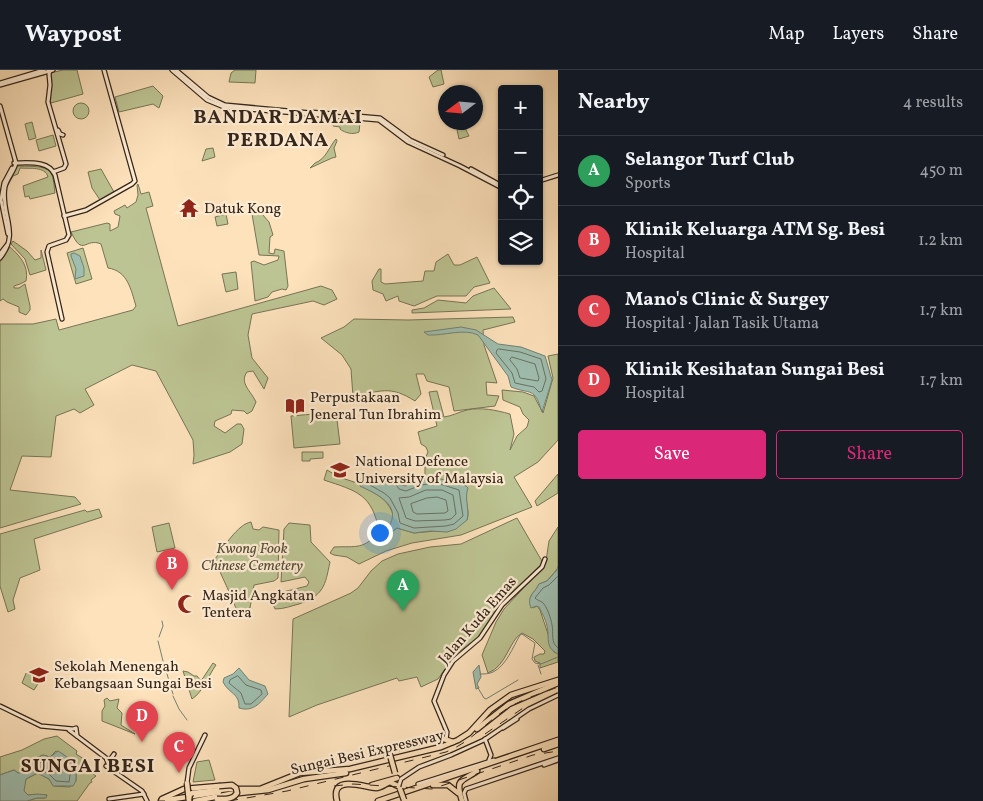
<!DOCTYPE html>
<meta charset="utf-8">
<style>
:root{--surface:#171b24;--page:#20242c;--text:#f1f3f6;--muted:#9ea1a6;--line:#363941;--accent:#db2777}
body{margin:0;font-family:Vollkorn,serif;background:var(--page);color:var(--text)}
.controls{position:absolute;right:15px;top:15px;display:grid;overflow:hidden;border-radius:5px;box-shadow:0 1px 4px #0004}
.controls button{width:45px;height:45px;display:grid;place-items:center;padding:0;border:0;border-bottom:1px solid var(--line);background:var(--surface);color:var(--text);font:25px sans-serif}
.compass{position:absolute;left:438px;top:15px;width:45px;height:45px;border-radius:50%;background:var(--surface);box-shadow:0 1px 4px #0004;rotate:254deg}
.you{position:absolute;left:379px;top:462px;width:18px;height:18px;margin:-12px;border:4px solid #fff;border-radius:50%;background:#1a73e8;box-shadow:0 0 0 8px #1a73e833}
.badge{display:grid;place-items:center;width:32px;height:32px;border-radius:50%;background:var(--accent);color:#fff;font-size:16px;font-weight:700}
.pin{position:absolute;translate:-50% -41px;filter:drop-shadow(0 1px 2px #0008)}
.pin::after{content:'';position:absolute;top:26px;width:18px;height:15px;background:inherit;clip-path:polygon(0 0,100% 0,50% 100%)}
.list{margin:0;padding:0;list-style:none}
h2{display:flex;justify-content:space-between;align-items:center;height:65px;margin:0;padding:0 20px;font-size:21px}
h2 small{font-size:16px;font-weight:400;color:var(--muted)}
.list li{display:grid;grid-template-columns:32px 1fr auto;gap:15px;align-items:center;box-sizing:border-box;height:70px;padding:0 20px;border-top:1px solid var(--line)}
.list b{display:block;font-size:19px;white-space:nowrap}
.list p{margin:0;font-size:16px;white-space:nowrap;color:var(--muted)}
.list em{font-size:16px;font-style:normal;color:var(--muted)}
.actions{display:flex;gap:10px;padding:15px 20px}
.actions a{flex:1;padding:11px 0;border:1px solid var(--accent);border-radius:5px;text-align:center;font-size:18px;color:var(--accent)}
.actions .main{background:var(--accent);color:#fff}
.icon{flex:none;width:28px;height:28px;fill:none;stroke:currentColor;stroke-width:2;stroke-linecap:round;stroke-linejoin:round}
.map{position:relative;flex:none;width:558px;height:731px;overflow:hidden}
header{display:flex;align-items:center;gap:30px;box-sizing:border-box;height:70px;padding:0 25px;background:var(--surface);border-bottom:1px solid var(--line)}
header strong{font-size:24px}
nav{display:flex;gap:28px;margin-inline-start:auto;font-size:18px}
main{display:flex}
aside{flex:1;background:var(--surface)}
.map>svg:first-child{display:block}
</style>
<header>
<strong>Waypost</strong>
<nav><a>Map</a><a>Layers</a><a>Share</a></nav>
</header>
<main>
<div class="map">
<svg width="558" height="731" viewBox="0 0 558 731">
<rect width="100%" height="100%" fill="#fde2bc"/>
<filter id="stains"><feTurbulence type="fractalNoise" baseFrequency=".004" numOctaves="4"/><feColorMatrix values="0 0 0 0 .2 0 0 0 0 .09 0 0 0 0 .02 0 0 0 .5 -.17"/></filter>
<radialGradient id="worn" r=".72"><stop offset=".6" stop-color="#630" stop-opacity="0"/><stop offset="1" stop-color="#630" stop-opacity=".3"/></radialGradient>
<g fill="#bdc493" stroke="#787456">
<path d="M 63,0 L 77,0 L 83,24 L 51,33 C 48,24 52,14 50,3 Z"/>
<polygon points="235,0 256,0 255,13 229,12 231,3"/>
<polygon points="438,0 441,0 444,14 433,17 429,7"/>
<polygon points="153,16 163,26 159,38 153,34 119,42 115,27"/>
<circle cx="81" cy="41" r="8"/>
<polygon points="32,52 36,68 29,70 25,54"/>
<path d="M 340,52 L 360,53 L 359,62 C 353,65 345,63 340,59 L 340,57 L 333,56 L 334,53 L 340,54 Z"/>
<polygon points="464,56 469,66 459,69 457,60"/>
<polygon points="53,65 56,76 39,81 36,70"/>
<path d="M 336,69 L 337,71 L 334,78 L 336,87 L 332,88 L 310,98 L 315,93 C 326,89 329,77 336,69 Z"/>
<polygon points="213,78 215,87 202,91 206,79"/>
<path d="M 16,96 C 25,97 46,94 51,103 C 54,108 54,117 55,123 L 30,129 L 29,126 L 25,127 L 23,116 L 48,107 C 45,96 30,99 20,98 L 18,104 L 13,106 L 8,115 L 7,114 Z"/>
<polygon points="101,99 114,122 100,130 92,118 88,102"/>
<path d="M 138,114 L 141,124 L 149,122 L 153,136 L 146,138 L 178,256 L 321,216 L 332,220 L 337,229 L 324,235 L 313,231 L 252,244 L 248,265 L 252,288 L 268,308 L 264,319 L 253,301 L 247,302 C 239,313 251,321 256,332 L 252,341 L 247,344 L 244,341 L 232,340 L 231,344 L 215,351 L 214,356 L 225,363 L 237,354 L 241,354 L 244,359 L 242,374 L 230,382 L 193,394 L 194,385 L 193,370 L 156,301 L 132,295 L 85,319 L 94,335 L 80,343 L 74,339 L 56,346 L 51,387 L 22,386 L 10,420 L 75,427 L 81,434 L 0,458 L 0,254 L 33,254 L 56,249 L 59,260 L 133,240 L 136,236 C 131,220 128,201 108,198 L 101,174 C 85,167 83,188 71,162 L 107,153 L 110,154 L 110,161 L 118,157 L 120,146 L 115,144 L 114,141 L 125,135 L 127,138 L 136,132 L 138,125 L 137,115 Z"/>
<polygon points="226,144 228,154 217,156 215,147"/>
<polygon points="252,144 262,144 269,152 273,165 270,167 269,183 274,184 275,179 284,181 288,216 286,220 282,219 272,222 268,227 255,231 251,192 254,191 264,195 278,190 279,186 259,185"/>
<polygon points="13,171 27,181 35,190 41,188 41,180 46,200 30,205 25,189 11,174"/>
<path d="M 10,177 C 20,186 29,196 26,211 L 20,214 L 14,216 L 14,218 L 19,218 L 25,214 L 30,236 L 30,240 L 26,245 L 19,242 L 19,237 L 7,232 L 3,229 L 0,231 L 0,192 Z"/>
<polygon points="83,178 92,209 76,214 67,183"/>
<polygon points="448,184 454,195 460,195 477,187 490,213 474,217 466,226 437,226 414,236 399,231 398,226 386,231 383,224 373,220 372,211 379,199 381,199 381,212 385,214 423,211 425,201 434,201 436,192"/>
<polygon points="236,202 238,219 226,222 222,204"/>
<polygon points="494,218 511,239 412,243 412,240 424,238 438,230 466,233 473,226"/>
<path d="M 513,247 L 515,252 L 483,260 L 484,275 L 497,313 L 486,312 L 487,325 L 499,326 L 495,336 L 454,341 L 449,317 L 427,311 L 424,304 L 416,304 L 421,324 L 415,331 C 390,315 380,321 353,327 L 351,299 L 342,285 L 321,268 L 344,257 L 354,249 L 408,250 Z"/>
<path d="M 558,284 L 558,370 L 538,392 L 514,407 L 532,437 L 461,465 L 412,473 L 386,481 L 359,494 L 347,487 L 334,485 L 330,483 L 334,477 C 357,476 364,480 379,461 C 372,424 357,421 324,410 L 327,400 L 339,407 L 360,414 L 360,416 C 376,423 390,430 394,448 L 393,452 L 381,466 L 389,464 L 397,458 L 414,463 L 436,461 L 467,450 C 470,441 465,433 466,424 C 466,422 467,419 466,416 L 445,410 L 425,409 L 425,389 L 428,382 L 426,377 L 421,374 L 418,362 L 437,356 L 429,322 L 437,321 L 444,347 C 452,346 459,342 467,340 C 482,337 495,340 510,344 L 514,364 L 510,380 L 517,366 L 527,357 L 529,350 L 523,344 L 520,337 L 503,330 L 502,320 L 523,322 L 534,326 L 543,343 L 553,308 L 548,286 Z"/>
<polygon points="336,342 340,374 294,378 291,346"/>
<polygon points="302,382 323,382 323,388 310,389 310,391 302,391"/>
<polygon points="558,404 558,423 537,436 535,431"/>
<polygon points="99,439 102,447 34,469 40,500 20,508 13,530 15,539 8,542 0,516 0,464 85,440 87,442"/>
<polygon points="517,448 543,493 500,534 480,566 456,584 438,609 421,617 417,607 399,611 397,608 317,635 289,647 293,549 351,523 358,518 371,501 382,491 398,484 430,477 461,474"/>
<path d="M 251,452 L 253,459 L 259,460 L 263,457 L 279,460 L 278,508 L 274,511 L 254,515 L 250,538 L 237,541 C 231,523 221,507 215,489 C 223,478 238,454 251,452 Z"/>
<polygon points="169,453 175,478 157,482 152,457"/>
<path d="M 289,453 L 310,455 L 311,472 L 330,492 C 325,516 324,525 299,534 C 291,536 284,539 275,539 L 268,523 L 279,523 L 307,516 L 309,512 L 305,507 L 281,512 L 284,459 Z"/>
<path d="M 558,457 L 558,498 L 547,511 L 539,514 C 534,525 526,524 533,538 L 537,536 L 540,540 L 554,582 L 558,584 L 558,592 L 540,598 L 540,593 L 535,591 L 534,587 L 540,584 L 544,584 L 545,581 L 533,569 L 522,563 C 509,570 507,596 488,603 L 482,585 L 496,552 L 504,539 L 543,497 L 546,491 L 549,471 Z"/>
<path d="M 213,593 L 216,595 C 208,606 203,622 192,629 L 183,601 L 188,602 L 194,606 L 197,606 L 201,611 Z"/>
<polygon points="27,601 41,609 34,620 22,613"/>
<polygon points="107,628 110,631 119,629 117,638 122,643 121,655 135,664 102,651 102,641 105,636 104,630"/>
<polygon points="57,666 77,681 76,684 87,691 80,703 82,701 88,703 89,701 96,706 91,710 92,712 90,713 77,731 27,731 37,728 45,728 47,725 26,725 23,720 26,709 38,703 49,709 54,716 70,717 76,711 76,697 64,685 56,681 50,687 43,685 29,691 30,700 25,702 18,703 14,700 0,705 0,687 22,680 44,669"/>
<polygon points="209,690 215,710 193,712 197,692"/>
</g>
<g fill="#9fbeaf" stroke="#748173">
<polygon points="74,183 80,186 84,198 84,206 75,209 76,199 71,186 71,184"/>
<path d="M 461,257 L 476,260 L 498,274 L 521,277 L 545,286 L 552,310 L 542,342 C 534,316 531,325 511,317 L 508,306 L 478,265 C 464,258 444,266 428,265 L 424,262 Z"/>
<path d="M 363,405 L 398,409 L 402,411 L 401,415 L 406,416 L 407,414 L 415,414 L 415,411 C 432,405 450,410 466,416 L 468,418 C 464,429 470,439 467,450 L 456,459 L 447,462 L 430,461 L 414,463 L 397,458 L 383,468 L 381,466 C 407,440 384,427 360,416 L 361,408 Z"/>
<path d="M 558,496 L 558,584 C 544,577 550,567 547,556 C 546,550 542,543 539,537 L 536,536 L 531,538 C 526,526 535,523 539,514 L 547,511 L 557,500 Z"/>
<polygon points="479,595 481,607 477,614 479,618 476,619 473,602"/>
<path d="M 239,598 L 249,610 L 265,616 L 268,624 C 259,634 253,642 239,638 C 240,623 229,624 223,612 L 224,608 L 233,604 Z"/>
<polygon points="58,681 67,687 70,692 76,697 76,711 73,716 53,716 49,709 37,703 26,709 24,721 28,725 38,724 47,725 46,728 37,728 27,731 0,731 0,705 14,700 18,703 25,702 30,700 29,691 43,685 50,687"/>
</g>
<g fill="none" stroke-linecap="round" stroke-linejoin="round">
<g stroke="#6a7264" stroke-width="1">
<polygon points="499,279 520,282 541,289 546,309 542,321 539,322 534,317 515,313 512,303 496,283 497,280"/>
<polygon points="512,287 535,294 539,308 538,311 520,308 517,299 510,290"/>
<polygon points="373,411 395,413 399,419 406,421 421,415 437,413 459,420 463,446 454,454 446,456 414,458 400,453 398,443 390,428 384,423 370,415 370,412"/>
<polygon points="426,420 442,420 453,425 456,444 451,449 445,450 415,451 406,448 399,428 409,427"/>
<polygon points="427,428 437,427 446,430 448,441 445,443 417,444 413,442 411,434"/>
<path d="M 558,506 L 549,515 L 543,518 L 535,528 C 537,530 540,531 542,532 C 547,536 551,549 552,555 C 554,564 550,572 558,578"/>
<polygon points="238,606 246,615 261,620 262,624 251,634 245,634 241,623 229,613 230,610"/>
<path d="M 59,687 L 71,699 L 69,712 L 56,711 L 49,704 L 35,697 L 37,693 C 46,691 50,691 59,687 Z"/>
</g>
<g stroke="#748173" stroke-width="1">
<polyline points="159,567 163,556 162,551"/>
<polyline points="158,571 163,591"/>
<polyline points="164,594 173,624"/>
<polyline points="538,595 541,604"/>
<path d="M 480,604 C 484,604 489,604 493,602 C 506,596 513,577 520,565 L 522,564 L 535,573 L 532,589 L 535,593 L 541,594 L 558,587"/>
<polyline points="478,618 484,628 486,629 518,610"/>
<polyline points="173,626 179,639 187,650"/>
</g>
<g stroke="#34251a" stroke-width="5.5">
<g id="secondary">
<polyline points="172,0 207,30 224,37 379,50 408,72 460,96 502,118"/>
<polyline points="176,0 208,27 225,35 311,43"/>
<polyline points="50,1 49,4 50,15 48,32 66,94 64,98 53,102"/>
<polyline points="0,13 44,0"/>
<polyline points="0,15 53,0"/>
<path d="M 0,36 L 16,93 C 14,102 7,108 5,117 C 0,144 21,163 0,188"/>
<polyline points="310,42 333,44"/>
<polyline points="345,45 380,48 410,70 443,85"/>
<polyline points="58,60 60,64 63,65"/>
<path d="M 14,93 C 28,93 49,90 55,105 L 69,165 L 66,170 L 49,176 L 47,182 L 62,249"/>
<polyline points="471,99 502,116"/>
<polyline points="539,111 558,105"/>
<polyline points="64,146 86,140 132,114 135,111 104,0"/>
<polyline points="8,164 1,130 4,113 12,98"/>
<polyline points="0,184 7,175"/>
<polyline points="0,636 41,656 73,659 76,658 77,666"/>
<polyline points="503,658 517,649"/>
<polyline points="69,660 106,688 108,693"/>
<polyline points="485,669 491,685 489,690"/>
<polyline points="446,670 447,662 434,631 444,605 453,591 480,568 502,535 542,497 545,489"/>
<polyline points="109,691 114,684"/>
<polyline points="544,695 558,690"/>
<polyline points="106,696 142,721 147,731"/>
<polyline points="187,713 189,698 205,665"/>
<polyline points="418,714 494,690"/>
<polyline points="399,715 401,709 419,697 451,685 484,670 529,639 558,625"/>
<polyline points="109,729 144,724"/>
<polyline points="466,731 464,723 466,719 558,688"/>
</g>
</g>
<g stroke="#34251a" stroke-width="7">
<g id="highway">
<polyline points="477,659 509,634 558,613"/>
<polyline points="544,679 558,674"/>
<polyline points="391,680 388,685 384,682 386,678 391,680 438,667 453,672"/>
<polyline points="372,715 397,708"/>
<polyline points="433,715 448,715 458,723"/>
<polyline points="193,723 228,719 260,719 300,703 350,699 441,677 458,670 469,663 490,640 511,625 558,610"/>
<polyline points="162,729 184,719 219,716"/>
<polyline points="161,731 219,722"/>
<polyline points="195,731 230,724 268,720 304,709 346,703"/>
<path d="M 337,731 C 330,704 363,717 376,718 C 381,718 385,714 390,712 L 398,716"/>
<polyline points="378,731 558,670"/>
<path d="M 462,731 C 455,708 461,712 477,701"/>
</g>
</g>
<use href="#secondary" stroke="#feecd3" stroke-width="3"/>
<use href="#highway" stroke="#fde2bc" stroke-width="4.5"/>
<g stroke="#34251a" stroke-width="1" stroke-dasharray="9 9" stroke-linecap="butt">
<polyline points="485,664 529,634"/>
<polyline points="334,716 353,714 432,719 533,685 558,681"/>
<polyline points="158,731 165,731"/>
<path d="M 229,731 L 287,721 L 446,682 C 471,672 484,654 505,640 C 521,629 540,624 558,617"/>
</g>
<g stroke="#34251a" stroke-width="7" stroke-linecap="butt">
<g id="highway-bridge">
<polyline points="390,685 395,703"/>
<polyline points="187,713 189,731"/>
<polyline points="400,719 404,730"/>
<polyline points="189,729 190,724 193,723"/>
<path d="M 217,729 C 224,729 233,730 237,723 L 236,718 L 232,715 L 219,716"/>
</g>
</g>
<use href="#highway-bridge" stroke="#fde2bc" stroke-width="4.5"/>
</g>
<defs>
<g id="temple-bare" transform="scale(1.5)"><path d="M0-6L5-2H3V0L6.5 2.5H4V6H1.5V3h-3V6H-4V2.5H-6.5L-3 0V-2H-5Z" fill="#8f2418" stroke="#feecd3" stroke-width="2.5" paint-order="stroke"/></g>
<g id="library-bare" transform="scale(1.5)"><path d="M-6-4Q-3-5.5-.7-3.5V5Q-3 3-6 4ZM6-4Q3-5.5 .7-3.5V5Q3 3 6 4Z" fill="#8f2418" stroke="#feecd3" stroke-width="2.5" paint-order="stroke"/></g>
<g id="university-bare" transform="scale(1.5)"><path d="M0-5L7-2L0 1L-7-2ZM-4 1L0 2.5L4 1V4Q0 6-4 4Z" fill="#8f2418" stroke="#feecd3" stroke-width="2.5" paint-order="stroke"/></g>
<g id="mosque-bare" transform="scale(1.5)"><path d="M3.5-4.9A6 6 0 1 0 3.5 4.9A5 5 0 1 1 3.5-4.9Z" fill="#8f2418" stroke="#feecd3" stroke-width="2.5" paint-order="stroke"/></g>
<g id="school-bare" transform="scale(1.5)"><path d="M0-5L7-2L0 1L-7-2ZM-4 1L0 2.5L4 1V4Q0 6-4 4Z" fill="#8f2418" stroke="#feecd3" stroke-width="2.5" paint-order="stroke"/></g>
</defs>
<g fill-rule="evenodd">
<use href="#temple-bare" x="189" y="138"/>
<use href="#library-bare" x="295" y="336"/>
<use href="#university-bare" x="340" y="400"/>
<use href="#mosque-bare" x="187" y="534"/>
<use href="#school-bare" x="39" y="605"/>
</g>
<g text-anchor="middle" stroke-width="4.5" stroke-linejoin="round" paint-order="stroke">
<g font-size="15" fill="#34251a" stroke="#feecd3" text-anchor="start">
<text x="204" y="143">Datuk Kong</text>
<text x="310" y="332">Perpustakaan<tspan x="310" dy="17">Jeneral Tun Ibrahim</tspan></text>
<text x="355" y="396">National Defence<tspan x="355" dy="17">University of Malaysia</tspan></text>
<text x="202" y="530">Masjid Angkatan<tspan x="202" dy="17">Tentera</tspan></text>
<text x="54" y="601">Sekolah Menengah<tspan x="54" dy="17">Kebangsaan Sungai Besi</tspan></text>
</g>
<g font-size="15" font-style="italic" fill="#564d38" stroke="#feecd3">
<text x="252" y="483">Kwong Fook<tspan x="252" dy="17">Chinese Cemetery</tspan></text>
</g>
<g font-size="15" fill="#34251a" stroke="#feecd3">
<text transform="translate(477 550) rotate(-49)" y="5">Jalan Kuda Emas</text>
<text transform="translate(367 682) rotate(-13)" y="5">Sungai Besi Expressway</text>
</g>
<g font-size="20" font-weight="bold" letter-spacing="1" fill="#34251a" stroke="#feecd3">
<text x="278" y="53">BANDAR DAMAI<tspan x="278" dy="23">PERDANA</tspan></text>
<text x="88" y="702">SUNGAI BESI</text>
</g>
</g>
<rect width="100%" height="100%" filter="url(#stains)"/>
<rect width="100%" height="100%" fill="url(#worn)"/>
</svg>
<div class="controls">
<button>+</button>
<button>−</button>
<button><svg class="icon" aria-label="locate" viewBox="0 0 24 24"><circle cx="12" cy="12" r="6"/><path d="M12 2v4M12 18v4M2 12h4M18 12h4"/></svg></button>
<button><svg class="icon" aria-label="layers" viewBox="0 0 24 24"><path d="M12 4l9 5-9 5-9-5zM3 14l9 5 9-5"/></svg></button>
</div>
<svg class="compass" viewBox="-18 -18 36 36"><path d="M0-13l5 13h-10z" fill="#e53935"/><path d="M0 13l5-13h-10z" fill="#9ea1a6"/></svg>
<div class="you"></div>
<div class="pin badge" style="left:403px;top:541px;background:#2e9e5b">A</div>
<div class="pin badge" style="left:172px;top:520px;background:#e0444e">B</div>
<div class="pin badge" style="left:179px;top:703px;background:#e0444e">C</div>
<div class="pin badge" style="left:142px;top:672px;background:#e0444e">D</div>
</div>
<aside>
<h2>Nearby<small>4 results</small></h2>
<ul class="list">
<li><span class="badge" style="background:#2e9e5b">A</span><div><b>Selangor Turf Club</b><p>Sports</p></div><em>450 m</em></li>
<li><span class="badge" style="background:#e0444e">B</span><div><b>Klinik Keluarga ATM Sg. Besi</b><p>Hospital</p></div><em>1.2 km</em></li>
<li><span class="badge" style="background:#e0444e">C</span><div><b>Mano's Clinic &amp; Surgey</b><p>Hospital · Jalan Tasik Utama</p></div><em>1.7 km</em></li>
<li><span class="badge" style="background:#e0444e">D</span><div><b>Klinik Kesihatan Sungai Besi</b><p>Hospital</p></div><em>1.7 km</em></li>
</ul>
<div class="actions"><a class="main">Save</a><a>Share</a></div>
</aside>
</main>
